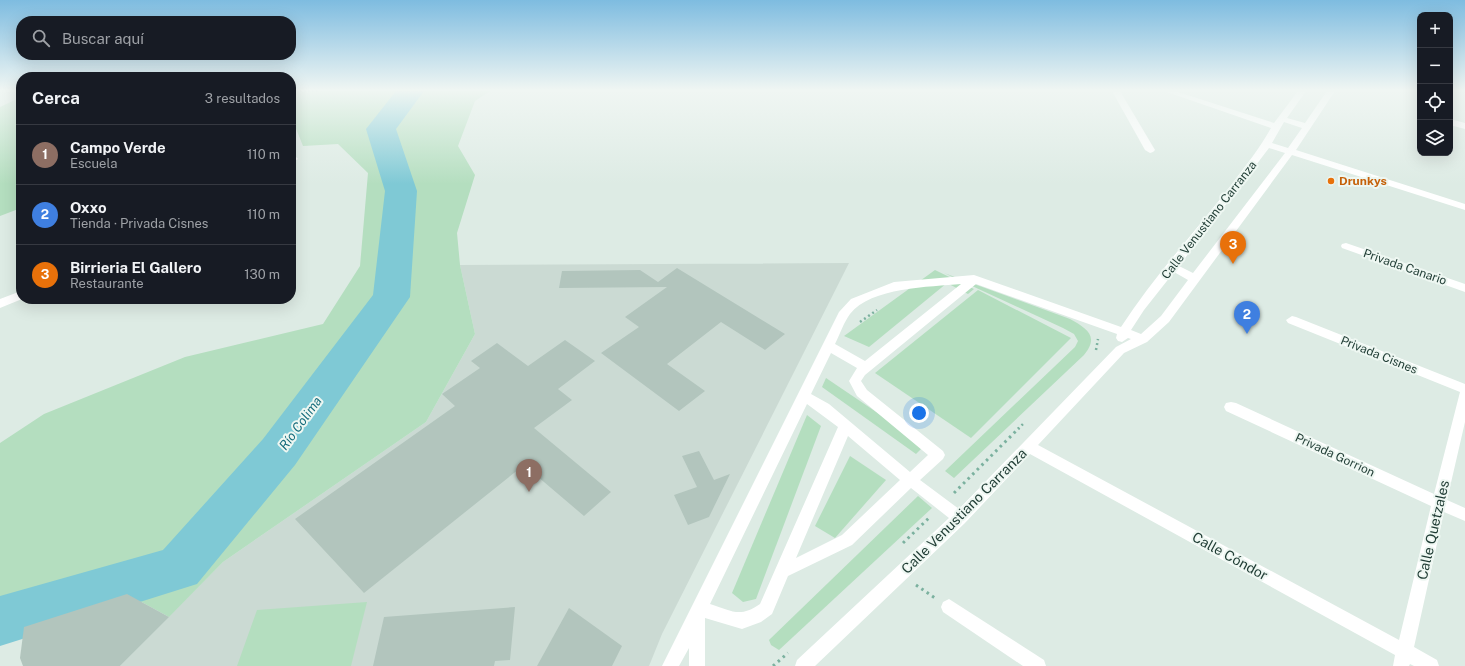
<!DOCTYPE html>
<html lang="es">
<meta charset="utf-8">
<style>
:root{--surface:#171b24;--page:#242831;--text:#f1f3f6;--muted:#9ea1a6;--line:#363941;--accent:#8c9099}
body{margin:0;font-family:"Public Sans",sans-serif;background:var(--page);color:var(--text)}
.controls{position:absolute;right:12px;top:12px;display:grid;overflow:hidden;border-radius:8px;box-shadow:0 4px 16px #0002}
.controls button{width:36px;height:36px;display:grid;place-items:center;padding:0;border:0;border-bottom:1px solid var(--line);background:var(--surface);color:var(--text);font:20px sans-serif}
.you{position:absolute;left:919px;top:413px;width:14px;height:14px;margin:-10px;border:3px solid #fff;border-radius:50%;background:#1a73e8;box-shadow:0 0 0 6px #1a73e833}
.badge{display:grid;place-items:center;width:26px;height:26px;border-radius:50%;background:var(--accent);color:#fff;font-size:13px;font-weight:700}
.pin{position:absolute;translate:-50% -33px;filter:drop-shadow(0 1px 2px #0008)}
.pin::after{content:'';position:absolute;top:21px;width:14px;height:12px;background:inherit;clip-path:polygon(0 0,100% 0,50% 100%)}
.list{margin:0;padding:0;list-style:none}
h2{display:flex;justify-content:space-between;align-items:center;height:52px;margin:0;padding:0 16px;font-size:17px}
h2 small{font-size:13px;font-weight:400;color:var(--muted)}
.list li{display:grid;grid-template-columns:26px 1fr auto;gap:12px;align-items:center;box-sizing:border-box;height:60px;padding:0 16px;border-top:1px solid var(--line)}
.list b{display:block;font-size:15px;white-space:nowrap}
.list p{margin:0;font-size:13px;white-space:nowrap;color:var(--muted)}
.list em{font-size:13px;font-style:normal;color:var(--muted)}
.icon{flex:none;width:22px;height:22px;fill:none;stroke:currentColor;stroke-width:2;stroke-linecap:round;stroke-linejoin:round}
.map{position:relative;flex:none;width:1465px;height:666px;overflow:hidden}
.search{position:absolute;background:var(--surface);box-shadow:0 4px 16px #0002;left:16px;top:16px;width:280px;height:44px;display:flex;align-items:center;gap:10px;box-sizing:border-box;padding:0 14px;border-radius:16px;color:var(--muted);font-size:15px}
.panel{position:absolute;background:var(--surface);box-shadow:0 4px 16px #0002;left:16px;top:72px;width:280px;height:232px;border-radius:16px}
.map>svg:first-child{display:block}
</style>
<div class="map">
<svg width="1465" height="666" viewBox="0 0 1465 666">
<rect width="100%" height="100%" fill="#ddebe4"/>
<polygon fill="#cbdad3" points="849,263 662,634 649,666 120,666 223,562 426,422 475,334 460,265"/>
<g fill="#b4debf">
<polygon points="291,91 490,91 475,101 458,146 475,175 457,233 460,265 475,334 426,422 223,562 169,617 127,594 0,633 0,443 44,414 185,357 323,324 360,266 368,173 338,144 303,146 291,116"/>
<polygon points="21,97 21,208 0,216 0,107"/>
<polygon points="935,270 974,289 968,294 947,283 869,347 844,336"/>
<path d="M 944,273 L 1070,319 C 1086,328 1100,336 1084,355 L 954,478 L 945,471 L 1075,347 L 1078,341 L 1074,334 L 1063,328 Z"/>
<polygon points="978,290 1071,338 971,438 875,373"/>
<polygon points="826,378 925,445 916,454 822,387"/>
<polygon points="807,415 821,426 756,599 743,602 732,593"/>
<polygon points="850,456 886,480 835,538 815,526"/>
<polygon points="918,496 932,508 779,650 771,645 769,640"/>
<polygon points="367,602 351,666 237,666 257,610"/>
</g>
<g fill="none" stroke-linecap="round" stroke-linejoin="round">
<polygon fill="#7fc9d5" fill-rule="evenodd" points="396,91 424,91 396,129 417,191 410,297 295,465 197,584 0,646 0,596 163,550 263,439 373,295 385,191 366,129"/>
</g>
<g fill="#b2c5bd">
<polygon points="677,268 785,334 765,350 721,322 667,364 705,391 679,411 601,353 639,327 625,317 667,287 559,288 562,271 640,270 658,282"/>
<polygon points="565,340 595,361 558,389 572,400 534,428 611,492 584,516 524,465 364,593 295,519 455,406 442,394 480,368 471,361 497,343 528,366"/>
<polygon points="699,451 714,480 730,474 709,517 688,525 674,495 697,487 682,456"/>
<polygon points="127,594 169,617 120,666 23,666 20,658 24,627"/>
<polygon points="515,607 510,660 495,661 494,666 373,666 384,617"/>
<polygon points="569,608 622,646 612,666 537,666"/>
</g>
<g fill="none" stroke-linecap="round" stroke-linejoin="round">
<polyline stroke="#7bb19f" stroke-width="2" stroke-dasharray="1.5 2.5" stroke-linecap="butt" points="296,91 319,91"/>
<g stroke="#7bb19f" stroke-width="2.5" stroke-dasharray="2 3" stroke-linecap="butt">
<polyline points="860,322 877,310"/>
<polyline points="1096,350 1098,339"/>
<polyline points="1018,429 1024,423"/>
</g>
<g stroke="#7bb19f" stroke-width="3" stroke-dasharray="2.5 4" stroke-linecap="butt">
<polyline points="954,493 1019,428"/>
<polyline points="903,543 931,516"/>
<polyline points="916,585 935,598"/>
<polyline points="773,666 788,653"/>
</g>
<g fill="#fff" fill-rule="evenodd">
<polygon points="1112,91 1120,91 1155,150 1153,152 1150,153 1145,150"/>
<path d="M 1164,91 L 1175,91 L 1274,123 L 1298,91 L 1306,91 L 1287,118 L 1305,123 L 1327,91 L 1335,91 L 1296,150 L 1465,204 L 1465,210 L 1292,155 L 1169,322 L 1147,342 L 1124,353 L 1038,445 L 1399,640 L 1431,506 L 1226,411 L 1224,407 L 1226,403 L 1231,402 L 1236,403 L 1434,494 L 1460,392 L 1288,323 L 1286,320 L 1292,316 L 1296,317 L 1465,384 L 1465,422 L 1447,500 L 1465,508 L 1465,521 L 1444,512 L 1414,647 L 1437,660 L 1439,666 L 1414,666 L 1410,664 L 1409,666 L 1393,666 L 1395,655 L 1030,454 L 965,523 L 815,666 L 795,666 L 797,660 L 949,518 L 911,488 L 852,545 L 788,576 L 772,614 L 761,622 L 742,629 L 705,618 L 705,666 L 689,666 L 689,648 L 679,666 L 662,666 L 839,312 L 851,299 L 894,282 L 974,275 L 1121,327 C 1154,276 1196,231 1232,184 C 1246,165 1260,148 1271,128 ZM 1284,122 L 1302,128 L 1288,148 L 1272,143 ZM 1269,148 L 1285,153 L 1193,273 L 1179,266 ZM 1174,272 L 1188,280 L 1161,316 L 1141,334 L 1131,330 L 1144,310 ZM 961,284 L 865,361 L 835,344 C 840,334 844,322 850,314 C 871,287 930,287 961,284 ZM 976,284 L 1117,334 L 1116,338 L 1118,341 L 1122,342 L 1128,338 L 1131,339 L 1116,347 L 959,509 L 920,480 L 943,459 L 945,455 L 943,451 L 867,390 L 861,381 L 865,375 ZM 831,353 L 857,368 L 849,381 L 857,396 L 928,455 L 910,472 L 829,404 L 811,394 ZM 807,404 L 838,427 L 760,604 C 740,618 732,611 710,604 ZM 848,436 L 900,480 L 842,535 L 796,558 Z"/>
<polygon points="1450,119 1465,123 1465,129 1450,125"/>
<polygon points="291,157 296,157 298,159 291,163"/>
<polygon points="1346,243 1465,284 1465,292 1342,248 1341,246 1342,244"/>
<polygon points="21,291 22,299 0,308 0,299"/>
<polygon points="949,599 1044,660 1046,666 1023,666 943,612 941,607 943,602"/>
</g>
</g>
<linearGradient id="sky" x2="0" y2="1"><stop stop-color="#7ebce0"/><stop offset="0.49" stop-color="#f0f6f3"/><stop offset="1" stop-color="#f0f6f3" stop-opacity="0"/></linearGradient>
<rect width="1465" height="184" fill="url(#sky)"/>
<circle fill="#e8710a" stroke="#eef7f2" stroke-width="1.5" cx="1331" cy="181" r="4"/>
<g text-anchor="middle" stroke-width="4" stroke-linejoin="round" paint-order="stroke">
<g font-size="12" font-weight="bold" fill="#c56008" stroke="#eef7f2" text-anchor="start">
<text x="1339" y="185">Drunkys</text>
</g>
<g font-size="12" fill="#1e3b33" stroke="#eef7f2">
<text transform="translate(1209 220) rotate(-52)" y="4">Calle Venustiano Carranza</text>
<text transform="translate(1405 267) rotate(19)" y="4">Privada Canario</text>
<text transform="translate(1379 355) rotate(22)" y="4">Privada Cisnes</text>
<text transform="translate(1335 455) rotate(25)" y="4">Privada Gorrion</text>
</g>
<g font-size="13" font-style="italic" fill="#146b7b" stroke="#eef7f2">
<text transform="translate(300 423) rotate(-54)" y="5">Río Colima</text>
</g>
<g font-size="14" fill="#1e3b33" stroke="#eef7f2">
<text transform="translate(964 511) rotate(-45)" y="5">Calle Venustiano Carranza</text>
<text transform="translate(1433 530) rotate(-77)" y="5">Calle Quetzales</text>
<text transform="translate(1230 556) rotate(29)" y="5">Calle Cóndor</text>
</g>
</g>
</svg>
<div class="controls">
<button>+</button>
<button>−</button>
<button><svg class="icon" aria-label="locate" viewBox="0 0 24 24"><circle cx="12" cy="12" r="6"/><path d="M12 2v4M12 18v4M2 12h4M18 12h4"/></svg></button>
<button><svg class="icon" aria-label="layers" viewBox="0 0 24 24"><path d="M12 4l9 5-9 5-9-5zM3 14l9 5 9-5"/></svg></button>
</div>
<div class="you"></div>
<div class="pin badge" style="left:529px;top:492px;background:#8d6e63">1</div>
<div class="pin badge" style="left:1247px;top:334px;background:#3f7fe0">2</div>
<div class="pin badge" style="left:1233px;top:264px;background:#e8710a">3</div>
<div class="search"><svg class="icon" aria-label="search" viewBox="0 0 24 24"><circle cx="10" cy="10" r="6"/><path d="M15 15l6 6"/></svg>Buscar aquí</div>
<section class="panel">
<h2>Cerca<small>3 resultados</small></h2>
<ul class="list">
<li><span class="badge" style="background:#8d6e63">1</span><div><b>Campo Verde</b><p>Escuela</p></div><em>110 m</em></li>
<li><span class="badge" style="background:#3f7fe0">2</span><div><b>Oxxo</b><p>Tienda · Privada Cisnes</p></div><em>110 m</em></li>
<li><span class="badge" style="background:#e8710a">3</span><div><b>Birrieria El Gallero</b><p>Restaurante</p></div><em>130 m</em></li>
</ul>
</section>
</div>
